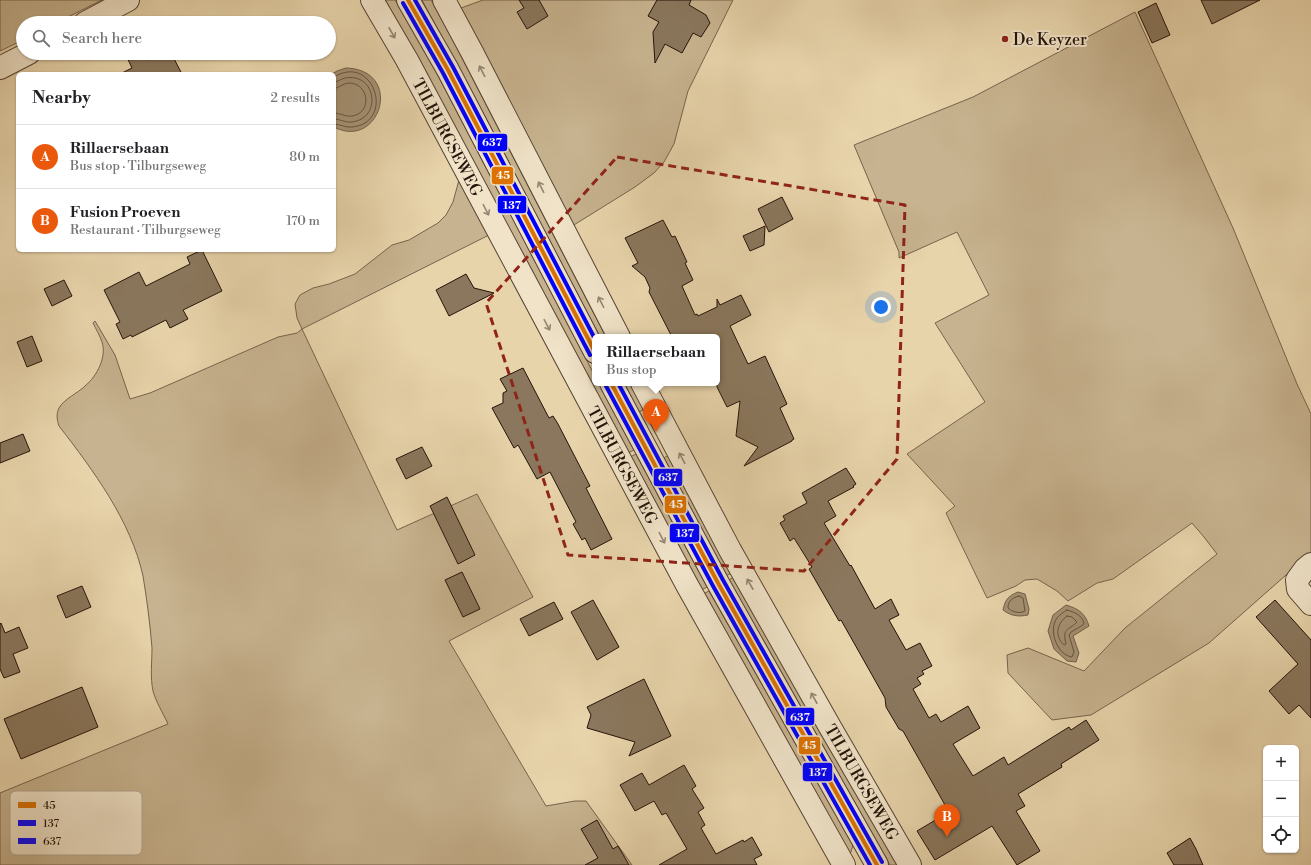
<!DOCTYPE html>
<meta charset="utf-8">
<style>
:root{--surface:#fff;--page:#f2f2f2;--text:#202124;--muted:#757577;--line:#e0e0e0;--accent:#ea580c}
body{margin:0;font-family:"Libre Bodoni",serif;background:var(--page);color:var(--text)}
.controls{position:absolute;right:12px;bottom:12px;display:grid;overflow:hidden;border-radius:6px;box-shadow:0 1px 3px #0004}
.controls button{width:36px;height:36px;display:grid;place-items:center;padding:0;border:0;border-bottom:1px solid var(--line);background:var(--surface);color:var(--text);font:20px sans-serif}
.you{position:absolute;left:881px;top:307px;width:14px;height:14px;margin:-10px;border:3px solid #fff;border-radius:50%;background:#1a73e8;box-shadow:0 0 0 6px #1a73e833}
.badge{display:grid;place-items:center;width:26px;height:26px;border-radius:50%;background:var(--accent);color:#fff;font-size:13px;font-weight:700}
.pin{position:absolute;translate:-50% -33px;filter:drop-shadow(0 1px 2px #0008)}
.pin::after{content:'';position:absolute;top:21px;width:14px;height:12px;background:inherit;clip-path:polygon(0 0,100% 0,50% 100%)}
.popup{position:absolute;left:592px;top:334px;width:128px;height:52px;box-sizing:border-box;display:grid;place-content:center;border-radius:6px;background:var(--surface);filter:drop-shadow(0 1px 3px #0005);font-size:13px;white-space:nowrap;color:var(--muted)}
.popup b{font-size:15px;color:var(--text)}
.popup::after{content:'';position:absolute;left:50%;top:100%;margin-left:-8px;border:8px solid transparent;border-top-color:var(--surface)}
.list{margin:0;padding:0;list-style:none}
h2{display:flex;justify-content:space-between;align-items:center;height:52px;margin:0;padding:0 16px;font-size:17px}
h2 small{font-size:13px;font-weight:400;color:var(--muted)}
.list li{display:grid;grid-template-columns:26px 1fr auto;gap:12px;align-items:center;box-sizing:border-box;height:64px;padding:0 16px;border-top:1px solid var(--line)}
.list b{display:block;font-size:15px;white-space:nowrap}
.list p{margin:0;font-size:13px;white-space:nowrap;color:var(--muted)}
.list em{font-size:13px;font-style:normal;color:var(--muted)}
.icon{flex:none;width:22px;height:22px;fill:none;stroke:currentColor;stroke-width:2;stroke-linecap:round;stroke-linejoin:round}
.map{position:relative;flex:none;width:1311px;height:865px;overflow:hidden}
.search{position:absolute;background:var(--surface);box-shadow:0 1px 3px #0004;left:16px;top:16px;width:320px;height:44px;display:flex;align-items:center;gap:10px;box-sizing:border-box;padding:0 14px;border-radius:22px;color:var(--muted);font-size:15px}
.panel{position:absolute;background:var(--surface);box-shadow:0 1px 3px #0004;left:16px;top:72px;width:320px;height:180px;border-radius:6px}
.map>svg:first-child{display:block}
</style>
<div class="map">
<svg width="1311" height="865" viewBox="0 0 1311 865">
<rect width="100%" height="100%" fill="#e8d4ab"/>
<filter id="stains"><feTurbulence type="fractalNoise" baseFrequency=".005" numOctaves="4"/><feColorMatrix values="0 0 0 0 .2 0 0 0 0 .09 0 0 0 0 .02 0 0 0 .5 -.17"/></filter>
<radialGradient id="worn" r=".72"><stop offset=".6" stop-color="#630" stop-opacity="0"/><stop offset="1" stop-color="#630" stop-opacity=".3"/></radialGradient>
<g fill="#c7b38f" stroke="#76634c">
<polygon points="0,0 102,0 56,23 23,23 23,40 0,51"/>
<polygon points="385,0 395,0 435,70 595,376 595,383 599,383 634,450 628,453 419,59"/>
<polygon points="422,0 431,0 445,25 606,337 600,337 480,107"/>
<polygon points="483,0 733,0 688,91 674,144 664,162 654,173 635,187 569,228 461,8"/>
<polygon points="1135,12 1233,228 1297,384 1311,414 1311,553 1209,643 1091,715 1052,720 1008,673 1007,655 1028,648 1084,671 1125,628 1217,554 1204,537 1192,523 1113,579 1097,583 1068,601 1057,591 1037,579 1025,580 1016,586 987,598 946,513 955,506 907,454 985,402 935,323 989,295 957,232 899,258 899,252 854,145 973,97"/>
<path d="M 459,180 L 489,235 L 302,329 L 397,530 L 477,494 L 533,597 L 449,641 L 546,806 L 575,801 L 586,801 L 632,865 L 0,865 L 0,793 L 168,724 C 163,713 156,702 153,691 C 150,677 152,662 152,648 C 150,624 147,600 143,576 C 131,521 93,470 59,426 C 57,420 56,414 59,408 C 64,399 78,393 85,386 C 97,376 107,357 102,342 C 100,336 96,329 93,323 L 95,321 L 115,355 L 130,399 L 150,393 L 278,337 L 297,333 L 302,329 L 297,318 L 295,304 L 300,295 L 313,288 L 329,284 L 355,274 L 392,245 L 409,240 L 438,223 L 446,215 L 453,202 Z"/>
<polygon points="624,383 631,383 645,409 639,412"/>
<polygon points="673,452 731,573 726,576 664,458"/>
<polygon points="636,454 707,587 701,590 630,457"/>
<polygon points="734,577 897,865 890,865 729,580"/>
<polygon points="709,591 853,845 850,855 855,865 850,865 703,594"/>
</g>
<g fill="#a59274" stroke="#715f49">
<path d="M 346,68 C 405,70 380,151 334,127 L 334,74 L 332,74 L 337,71 Z"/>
<path d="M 1018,592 L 1025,594 L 1029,609 L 1028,615 C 1018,617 1011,616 1003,610 C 1005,600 1008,596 1018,592 Z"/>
<path d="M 1066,605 C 1079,609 1085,613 1089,626 L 1073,636 L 1079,653 L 1076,662 L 1067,661 L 1054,649 L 1048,631 L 1053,615 Z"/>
</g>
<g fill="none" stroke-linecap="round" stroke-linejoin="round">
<g stroke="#64523e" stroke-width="1">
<path d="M 334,77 C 374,52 396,123 352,127 C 346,128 340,124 334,124"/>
<path d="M 334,83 C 338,81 341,79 345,78 C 376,72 383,118 352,122 C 346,123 340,119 334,119"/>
<path d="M 334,89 C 339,87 343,84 348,83 C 369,82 373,113 352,116 C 346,117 340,113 334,113"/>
<path d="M 1019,596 L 1023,598 L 1025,611 C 1020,614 1012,612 1008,608 C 1008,601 1012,598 1019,596 Z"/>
<path d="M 1067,610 C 1074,612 1082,615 1084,623 L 1083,625 L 1071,632 L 1069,635 L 1074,652 L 1072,657 C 1057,655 1048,630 1057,618 C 1059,615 1064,612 1067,610 Z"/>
<path d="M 1067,616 L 1072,617 L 1077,622 C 1068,631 1062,628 1066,644 L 1064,645 C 1054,636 1057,623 1067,616 Z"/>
</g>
</g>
<g fill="#8a775d" stroke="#241309">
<polygon points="519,0 539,0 548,16 527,29 517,12 524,8"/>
<polygon points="657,0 691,0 689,5 706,15 710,23 701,37 693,33 682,53 665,44 655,63 653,32 659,22 648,16"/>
<polygon points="1201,0 1260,0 1212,24"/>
<polygon points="1156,3 1170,35 1152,43 1138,12"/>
<polygon points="125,53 143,53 147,60 160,53 171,53 182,74 120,74 132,68"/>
<polygon points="782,197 793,219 769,232 758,209"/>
<polygon points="663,220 672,237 675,236 687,262 685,263 693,280 682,286 695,315 697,314 698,316 717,307 717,299 720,305 741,295 751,315 730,326 748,364 765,356 787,404 780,408 794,439 792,440 792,441 744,466 758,447 736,436 740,401 727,407 717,387 717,337 672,337 649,292 650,288 645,277 632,266 638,263 625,238"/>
<polygon points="765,226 764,245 750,251 743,236"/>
<polygon points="202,250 222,291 183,310 188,319 170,328 166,320 132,337 131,335 123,339 116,324 120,322 104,290 139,272 146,286 190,264 187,257"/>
<polygon points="466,274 474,288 494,293 449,316 436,290"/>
<polygon points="64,280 72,296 52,306 44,289"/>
<polygon points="32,336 42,361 27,367 17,342"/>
<polygon points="523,368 549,418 553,416 558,424 590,486 586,488 612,539 591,550 585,538 582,540 573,524 576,522 550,472 537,479 518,445 514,448 492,408 503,403 503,393 507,391 500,379"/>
<polygon points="23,434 30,451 0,463 0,443"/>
<polygon points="422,447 432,466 406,479 396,459"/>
<polygon points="846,468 856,484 853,486 854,487 828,501 836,516 824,523 850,566 851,565 875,609 891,599 899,615 889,620 906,650 920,643 932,666 922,671 924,674 917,678 921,684 913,689 929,718 936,714 941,722 968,706 980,728 953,744 973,776 1004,757 1008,765 1069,727 1071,730 1086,720 1099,740 1061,764 1062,767 1018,794 1025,806 1016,811 1040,851 1017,865 992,826 935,860 917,831 949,812 903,731 899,729 886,707 885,698 841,620 839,621 809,569 812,567 794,538 790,541 780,523 785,520 783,516 807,503 802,493"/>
<polygon points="447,497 475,555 458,564 430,506"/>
<polygon points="462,572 480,609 463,617 445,580"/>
<polygon points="82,586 91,607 66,618 57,596"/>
<polygon points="593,600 619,647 597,660 571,612"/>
<polygon points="1275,600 1311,640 1311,718 1299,705 1289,714 1269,691 1298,664 1256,617"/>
<polygon points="554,602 563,619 529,636 520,619"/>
<polygon points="1,623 5,633 19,627 28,648 13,654 20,672 4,678 0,669 0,624"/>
<polygon points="644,679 671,736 629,756 635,742 587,728 591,715 587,707"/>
<polygon points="82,687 98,727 21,759 4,719"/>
<polygon points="684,765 696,786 692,789 704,808 698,812 705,825 701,828 716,854 743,840 744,842 752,837 762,855 754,859 757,865 659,865 687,849 666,813 662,815 654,801 635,811 620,785 642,773 649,785"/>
<polygon points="597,820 613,849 618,846 629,865 585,865 598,858 581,829"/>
<polygon points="1190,838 1196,849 1203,865 1174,865 1167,853"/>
</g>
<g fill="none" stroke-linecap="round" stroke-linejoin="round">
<g stroke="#554332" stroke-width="24">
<g id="minor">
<polyline points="372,0 407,60 687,585 844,865"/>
<polyline points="408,0 448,70 595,352"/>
<polyline points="444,0 473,54 619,337"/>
<polyline points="85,23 128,0"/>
<polyline points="0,68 29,53"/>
<polyline points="611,383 718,583 877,865"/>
<polyline points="642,383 730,550 830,727 910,865"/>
<polyline points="1311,564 1305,569 1297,580 1298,589 1311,604"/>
</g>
</g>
<use href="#minor" stroke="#f0e3c8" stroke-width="22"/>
<g stroke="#f0e3c8" stroke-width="7">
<g id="bus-1">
<polyline points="408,0 448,70 595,352"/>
<polyline points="611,383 718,583 877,865"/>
</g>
</g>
<g stroke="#f0e3c8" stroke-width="7">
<g id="bus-2">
<polyline points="403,3 443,73 590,355"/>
<polyline points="606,386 713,586 870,865"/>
</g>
</g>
<g stroke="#f0e3c8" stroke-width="7">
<g id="bus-3">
<polyline points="415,0 453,67 595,339"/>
<polyline points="618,383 723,580 882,862"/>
</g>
</g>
<use href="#bus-1" stroke="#db7201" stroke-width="4"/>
<use href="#bus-2" stroke="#00f" stroke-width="4"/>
<use href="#bus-3" stroke="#00f" stroke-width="4"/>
</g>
<defs><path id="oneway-shaft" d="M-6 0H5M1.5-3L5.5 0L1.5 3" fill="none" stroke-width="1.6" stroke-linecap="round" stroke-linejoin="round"/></defs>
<g stroke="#948572">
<use href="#oneway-shaft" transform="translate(392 33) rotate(61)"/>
<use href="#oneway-shaft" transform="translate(482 71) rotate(-117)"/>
<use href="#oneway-shaft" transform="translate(541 187) rotate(-117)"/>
<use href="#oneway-shaft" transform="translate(486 210) rotate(62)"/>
<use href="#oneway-shaft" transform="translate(601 302) rotate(-117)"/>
<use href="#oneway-shaft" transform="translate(547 325) rotate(62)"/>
<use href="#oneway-shaft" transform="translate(682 458) rotate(-118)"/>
<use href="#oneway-shaft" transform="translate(662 538) rotate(62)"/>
<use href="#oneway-shaft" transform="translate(750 584) rotate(-119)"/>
<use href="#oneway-shaft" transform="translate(814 698) rotate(-119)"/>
</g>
<path fill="none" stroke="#8f2418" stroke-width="3" stroke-dasharray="8 5" stroke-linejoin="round" d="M 617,157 L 905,205 L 897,459 L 804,571 L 568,555 L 486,303 Z"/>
<circle fill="#8f2418" stroke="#f0e3c8" stroke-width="1.5" cx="1005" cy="39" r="4"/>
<g text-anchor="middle" stroke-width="4" stroke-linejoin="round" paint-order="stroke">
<g font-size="16" fill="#241309" stroke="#f0e3c8" text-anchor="start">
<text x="1013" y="45">De Keyzer</text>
</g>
<g font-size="16" fill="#241309" stroke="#f0e3c8">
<text transform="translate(448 137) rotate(62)" y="6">TILBURGSEWEG</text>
<text transform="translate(623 465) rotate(62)" y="6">TILBURGSEWEG</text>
<text transform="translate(862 782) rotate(60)" y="6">TILBURGSEWEG</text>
</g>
</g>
<rect x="10" y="791" width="132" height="64" rx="6" fill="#f0e3c8" stroke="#b3a58f" stroke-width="1"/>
<rect x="18" y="802" width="18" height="6" fill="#db7201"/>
<rect x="18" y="820" width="18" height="6" fill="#00f"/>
<rect x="18" y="838" width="18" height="6" fill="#00f"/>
<g font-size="11" fill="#241309">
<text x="43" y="809">45</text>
<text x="43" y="827">137</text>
<text x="43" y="845">637</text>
</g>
<g stroke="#f0e3c8" stroke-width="1.5">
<rect x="477" y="133" width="31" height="19" rx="4" fill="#00f"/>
<rect x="491" y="166" width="23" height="19" rx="4" fill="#db7201"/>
<rect x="497" y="195" width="30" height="19" rx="4" fill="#00f"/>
<rect x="653" y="468" width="30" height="19" rx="4" fill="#00f"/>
<rect x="664" y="495" width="23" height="19" rx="4" fill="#db7201"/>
<rect x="669" y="523" width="31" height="20" rx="4" fill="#00f"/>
<rect x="785" y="707" width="30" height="19" rx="4" fill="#00f"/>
<rect x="798" y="736" width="23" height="19" rx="4" fill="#db7201"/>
<rect x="802" y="762" width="31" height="20" rx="4" fill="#00f"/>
</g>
<g font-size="11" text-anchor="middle" font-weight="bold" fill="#fff">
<text x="492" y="146">637</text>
<text x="503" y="179">45</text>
<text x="512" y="209">137</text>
<text x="668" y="481">637</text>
<text x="676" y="508">45</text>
<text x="685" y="537">137</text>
<text x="800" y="721">637</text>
<text x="809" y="749">45</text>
<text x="818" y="776">137</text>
</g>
<rect width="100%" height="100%" filter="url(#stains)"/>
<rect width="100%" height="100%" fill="url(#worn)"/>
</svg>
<div class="controls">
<button>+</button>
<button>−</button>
<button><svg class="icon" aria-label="locate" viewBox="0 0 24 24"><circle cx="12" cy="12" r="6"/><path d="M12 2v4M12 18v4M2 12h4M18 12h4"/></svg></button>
</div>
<div class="you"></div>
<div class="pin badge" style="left:656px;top:432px">A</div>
<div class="popup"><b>Rillaersebaan</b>Bus stop</div>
<div class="pin badge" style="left:947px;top:837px">B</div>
<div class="search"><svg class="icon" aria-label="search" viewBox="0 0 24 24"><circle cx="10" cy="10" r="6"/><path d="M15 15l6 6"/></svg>Search here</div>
<section class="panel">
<h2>Nearby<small>2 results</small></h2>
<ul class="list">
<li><span class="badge">A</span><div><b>Rillaersebaan</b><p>Bus stop · Tilburgseweg</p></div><em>80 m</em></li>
<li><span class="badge">B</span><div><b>Fusion Proeven</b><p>Restaurant · Tilburgseweg</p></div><em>170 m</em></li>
</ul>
</section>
</div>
